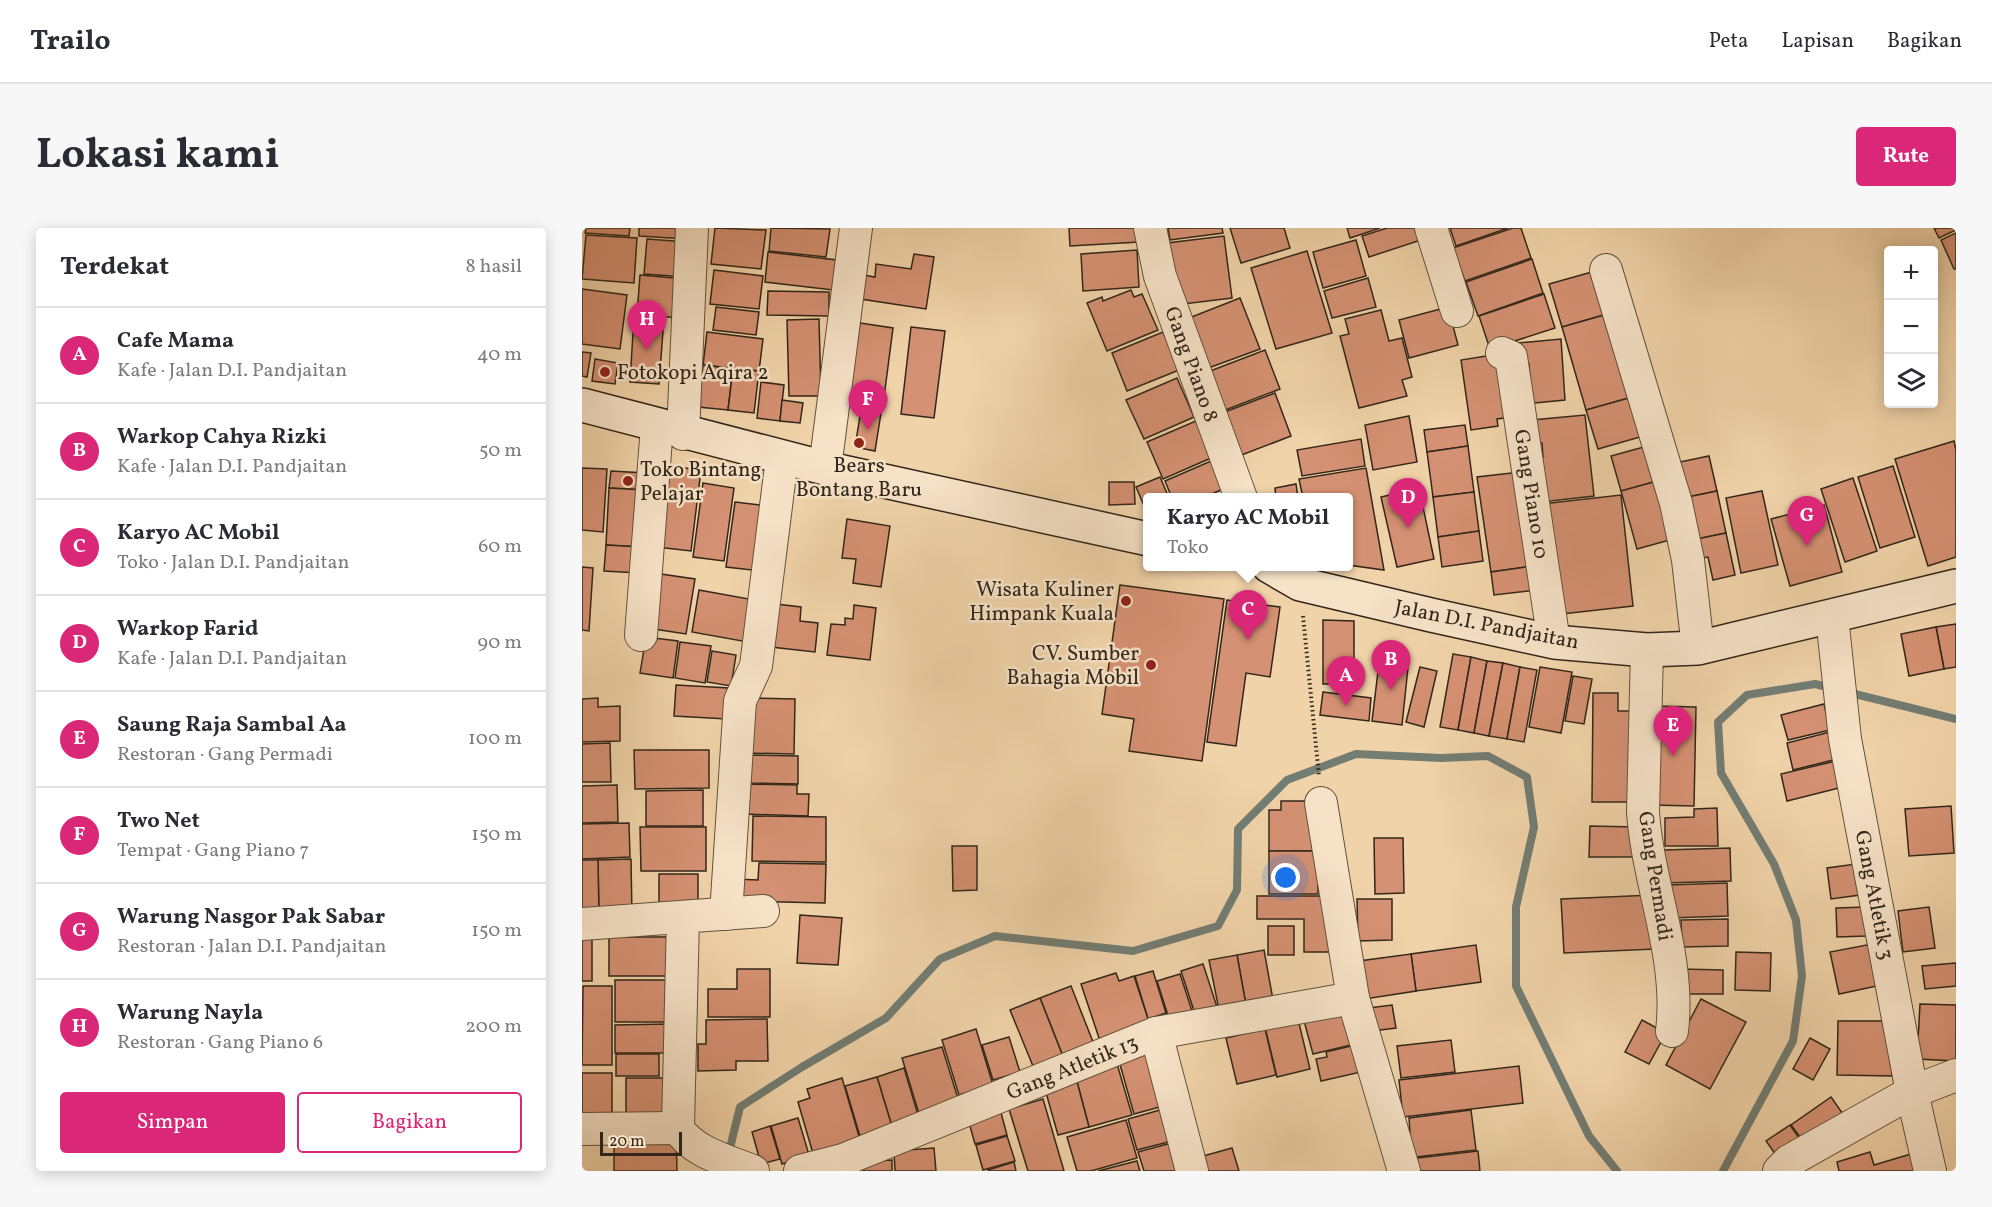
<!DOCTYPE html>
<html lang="id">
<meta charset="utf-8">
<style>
:root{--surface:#fff;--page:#f7f7f7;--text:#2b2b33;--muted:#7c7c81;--line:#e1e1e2;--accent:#db2777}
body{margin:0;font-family:Vollkorn,serif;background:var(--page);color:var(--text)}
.controls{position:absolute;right:18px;top:18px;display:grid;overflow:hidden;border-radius:6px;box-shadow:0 3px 15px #0003}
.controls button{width:54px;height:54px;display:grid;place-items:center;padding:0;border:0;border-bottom:2px solid var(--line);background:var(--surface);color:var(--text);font:30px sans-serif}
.scale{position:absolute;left:18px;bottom:15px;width:82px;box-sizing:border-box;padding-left:6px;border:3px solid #32271a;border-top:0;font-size:16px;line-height:21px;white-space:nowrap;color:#32271a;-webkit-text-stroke:4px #f6e2c7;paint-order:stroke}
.you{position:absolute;left:704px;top:650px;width:21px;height:21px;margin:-15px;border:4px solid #fff;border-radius:50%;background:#1a73e8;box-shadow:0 0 0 9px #1a73e833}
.badge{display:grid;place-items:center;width:39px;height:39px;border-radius:50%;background:var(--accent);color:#fff;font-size:20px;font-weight:700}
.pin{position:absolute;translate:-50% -50px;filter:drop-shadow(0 2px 3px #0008)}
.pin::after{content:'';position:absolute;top:32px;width:21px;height:18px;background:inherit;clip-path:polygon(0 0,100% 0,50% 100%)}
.popup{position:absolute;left:561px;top:265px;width:210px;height:78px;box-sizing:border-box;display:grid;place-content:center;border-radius:6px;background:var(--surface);filter:drop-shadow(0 2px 4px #0005);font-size:20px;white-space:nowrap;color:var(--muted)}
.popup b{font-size:22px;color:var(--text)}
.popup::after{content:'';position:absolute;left:50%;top:100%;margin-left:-12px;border:12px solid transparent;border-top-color:var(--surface)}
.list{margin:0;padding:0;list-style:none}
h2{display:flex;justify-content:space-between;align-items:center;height:78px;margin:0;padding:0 24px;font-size:26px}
h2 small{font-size:20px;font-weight:400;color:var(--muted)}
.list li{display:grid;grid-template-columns:39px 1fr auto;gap:18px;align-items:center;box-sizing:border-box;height:96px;padding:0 24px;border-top:2px solid var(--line)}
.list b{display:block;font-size:22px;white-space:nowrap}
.list p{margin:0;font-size:20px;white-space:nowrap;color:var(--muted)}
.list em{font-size:20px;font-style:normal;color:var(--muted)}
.actions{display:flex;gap:12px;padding:18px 24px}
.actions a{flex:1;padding:14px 0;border:2px solid var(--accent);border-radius:6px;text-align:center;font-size:21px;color:var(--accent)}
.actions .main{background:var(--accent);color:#fff}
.icon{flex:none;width:33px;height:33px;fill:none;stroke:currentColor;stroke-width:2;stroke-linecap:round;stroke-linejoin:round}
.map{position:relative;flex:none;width:1374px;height:943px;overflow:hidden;border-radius:6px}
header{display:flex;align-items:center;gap:36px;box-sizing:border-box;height:84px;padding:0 30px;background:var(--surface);border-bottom:2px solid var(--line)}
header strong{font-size:28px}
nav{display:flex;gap:33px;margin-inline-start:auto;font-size:21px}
.intro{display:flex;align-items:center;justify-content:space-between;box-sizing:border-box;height:144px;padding:0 36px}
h1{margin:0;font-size:42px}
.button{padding:15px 27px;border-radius:6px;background:var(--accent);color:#fff;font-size:21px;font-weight:700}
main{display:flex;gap:36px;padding:0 36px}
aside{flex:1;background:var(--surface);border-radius:6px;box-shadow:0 3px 15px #0003}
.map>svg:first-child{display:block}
</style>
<header>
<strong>Trailo</strong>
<nav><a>Peta</a><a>Lapisan</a><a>Bagikan</a></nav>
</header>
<div class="intro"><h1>Lokasi kami</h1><a class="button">Rute</a></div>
<main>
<aside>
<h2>Terdekat<small>8 hasil</small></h2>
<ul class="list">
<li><span class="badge">A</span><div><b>Cafe Mama</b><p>Kafe · Jalan D.I. Pandjaitan</p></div><em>40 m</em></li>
<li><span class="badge">B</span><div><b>Warkop Cahya Rizki</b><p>Kafe · Jalan D.I. Pandjaitan</p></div><em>50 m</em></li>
<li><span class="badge">C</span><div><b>Karyo AC Mobil</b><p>Toko · Jalan D.I. Pandjaitan</p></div><em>60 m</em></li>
<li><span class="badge">D</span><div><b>Warkop Farid</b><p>Kafe · Jalan D.I. Pandjaitan</p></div><em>90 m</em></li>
<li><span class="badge">E</span><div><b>Saung Raja Sambal Aa</b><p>Restoran · Gang Permadi</p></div><em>100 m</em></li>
<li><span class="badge">F</span><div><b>Two Net</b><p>Tempat · Gang Piano 7</p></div><em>150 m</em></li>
<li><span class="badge">G</span><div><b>Warung Nasgor Pak Sabar</b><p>Restoran · Jalan D.I. Pandjaitan</p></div><em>150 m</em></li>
<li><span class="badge">H</span><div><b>Warung Nayla</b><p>Restoran · Gang Piano 6</p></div><em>200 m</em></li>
</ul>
<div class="actions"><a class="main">Simpan</a><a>Bagikan</a></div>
</aside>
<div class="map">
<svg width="1374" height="943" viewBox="0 0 1374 943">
<rect width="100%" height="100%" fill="#f1d3a9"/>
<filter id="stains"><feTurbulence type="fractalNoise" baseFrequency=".00333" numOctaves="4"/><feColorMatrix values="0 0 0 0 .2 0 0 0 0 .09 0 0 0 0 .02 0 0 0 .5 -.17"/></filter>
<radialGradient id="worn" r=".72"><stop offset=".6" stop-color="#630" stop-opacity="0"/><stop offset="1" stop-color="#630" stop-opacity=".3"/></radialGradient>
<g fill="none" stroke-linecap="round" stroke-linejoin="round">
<g stroke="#727d73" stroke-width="8">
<polyline points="1265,464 1374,491"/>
<polyline points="146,928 158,879 220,839 304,790 358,731 413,708 551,723 636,698 655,662 656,601 705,552 774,526 859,530 906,528 945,549 952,599 934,679 934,758 1007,908 1035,943"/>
<polyline points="1141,943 1211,813 1220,748 1214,692 1192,636 1139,545 1136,494 1165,467 1233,456 1253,461"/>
</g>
</g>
<g fill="#d59173" stroke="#32271a" stroke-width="1.5">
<polygon points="4,0 48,0 47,8 3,5"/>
<polygon points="57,0 106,0 105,11 57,8"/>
<polygon points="133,0 184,2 179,41 129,36"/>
<polygon points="189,0 248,1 244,29 187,23"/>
<polygon points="487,0 557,0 557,14 488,18"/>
<polygon points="586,0 640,0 641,5 588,12"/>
<polygon points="648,0 702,0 708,20 659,35"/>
<polygon points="765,0 798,0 768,10"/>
<polygon points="805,0 842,0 845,10 787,29 780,8"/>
<polygon points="868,0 926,0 874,18"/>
<polygon points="931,0 939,0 949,30 883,53 871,20"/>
<polygon points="1352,0 1374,0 1374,2 1357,10"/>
<polygon points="1374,5 1374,41 1372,41 1359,12"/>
<polygon points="4,7 55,10 52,55 0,51"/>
<polygon points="642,8 650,70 593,77 585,15"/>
<polygon points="65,11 106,14 104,49 62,46"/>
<polygon points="774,12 784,48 741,60 731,24"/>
<polygon points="555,22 557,59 501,63 499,26"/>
<polygon points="725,23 750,105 694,121 669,40"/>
<polygon points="186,24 255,32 251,62 183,54"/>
<polygon points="332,26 352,29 344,81 272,70 276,46 293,49 294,36 329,41"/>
<polygon points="950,31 961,65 896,88 884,54"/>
<polygon points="132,42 181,48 177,81 128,76"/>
<polygon points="1017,42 1029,85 980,99 967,56"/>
<polygon points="58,47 104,51 101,90 55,87"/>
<polygon points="786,50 794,79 750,90 742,63"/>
<polygon points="0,61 45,67 38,121 0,116"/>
<polygon points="549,62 552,69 560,66 576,102 525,123 505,75 520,69 521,73"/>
<polygon points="186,63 247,64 247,88 185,87"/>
<polygon points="962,66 973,100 908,121 897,88"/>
<polygon points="658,70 678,121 621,142 602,92"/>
<polygon points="134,79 177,84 174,107 131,102"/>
<polygon points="866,79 876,117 827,130 817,92"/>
<polygon points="799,82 807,113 820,110 830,149 820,152 825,168 777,180 758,108 767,106 763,91"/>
<polygon points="1029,85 1054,168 1004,182 980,99"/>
<polygon points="52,88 82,90 77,156 48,154"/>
<polygon points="237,91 239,168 207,168 205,92"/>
<polygon points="278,95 311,100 301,177 267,172 268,115 275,116"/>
<polygon points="329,99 363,103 352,190 319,186"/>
<polygon points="125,104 181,111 177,143 121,137"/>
<polygon points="581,104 597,142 545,163 530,125"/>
<polygon points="979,111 983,172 941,176 948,151 947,136 938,137 936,115"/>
<polygon points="683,122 698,161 638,184 623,145"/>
<polygon points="0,124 9,125 5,149 0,148"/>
<polygon points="910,127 922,134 930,189 915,191 916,198 889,202 879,132"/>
<polygon points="13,131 36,135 33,156 10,153"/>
<polygon points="121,137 151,141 146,182 116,179"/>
<polygon points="151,141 177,143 172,185 146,182"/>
<polygon points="595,150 612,189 562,211 544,172"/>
<polygon points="179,154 202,157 198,193 175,190"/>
<polygon points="693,165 709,208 657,228 640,185"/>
<polygon points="1054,168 1065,207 1016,221 1004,182"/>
<polygon points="200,172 221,175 218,195 198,193"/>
<polygon points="279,182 299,185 293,223 273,219"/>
<polygon points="1003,187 1012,268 959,274 954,230 961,229 960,215 953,216 950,192"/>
<polygon points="827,188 835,234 791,242 783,197"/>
<polygon points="614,193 629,230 581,251 565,214"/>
<polygon points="883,197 886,218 845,224 842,202"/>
<polygon points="779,211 783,238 720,248 715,222"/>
<polygon points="1372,213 1374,222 1374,329 1346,338 1313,231"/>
<polygon points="1069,217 1079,252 1039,263 1029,228"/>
<polygon points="886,218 892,264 851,269 845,224"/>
<polygon points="1127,228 1135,263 1101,270 1093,235"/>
<polygon points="629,233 641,261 621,270 590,270 583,253"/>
<polygon points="85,238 119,242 109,323 75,319"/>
<polygon points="1311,238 1333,309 1298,320 1276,249"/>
<polygon points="0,240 25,241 21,304 0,302"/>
<polygon points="784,240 802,342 766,337 766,270 721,270 717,251"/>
<polygon points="29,243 64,245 62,262 27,260"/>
<polygon points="938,244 951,338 909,344 895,249"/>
<polygon points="578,249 587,270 566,270 566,287 554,259"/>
<polygon points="1271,250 1295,323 1263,334 1239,261"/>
<polygon points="1079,252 1095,310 1055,321 1039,263"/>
<polygon points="527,254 552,254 553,276 527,277"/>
<polygon points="121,255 152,260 142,333 111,329"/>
<polygon points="714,256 716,270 694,270 693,260"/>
<polygon points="27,260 62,262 59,319 24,317"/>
<polygon points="837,260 852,331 815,339 799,269"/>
<polygon points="1135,263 1144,305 1110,312 1101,270"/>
<polygon points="1180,263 1196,337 1159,345 1144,270"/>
<polygon points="892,264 897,303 856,309 851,269"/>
<polygon points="1039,267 1051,378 971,387 960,276"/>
<polygon points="153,274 187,278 179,343 144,339"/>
<polygon points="1242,277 1260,344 1208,358 1189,291"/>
<polygon points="265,291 308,298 299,359 271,355 274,331 260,330"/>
<polygon points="897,303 901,333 860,339 856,309"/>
<polygon points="1144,305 1153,347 1131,352 1126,329 1114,331 1110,312"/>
<polygon points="24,317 59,319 57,345 22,343"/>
<polygon points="951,338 954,362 912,367 909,344"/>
<polygon points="0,339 11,340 7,403 0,402"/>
<polygon points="72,345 113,351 104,406 72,401"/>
<polygon points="538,357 642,371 620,533 547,523 552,491 520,486"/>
<polygon points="117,362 178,373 171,415 110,404"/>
<polygon points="645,372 698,379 688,449 664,445 654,518 625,514"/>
<polygon points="194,376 219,379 218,393 236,395 233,424 189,419"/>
<polygon points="272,377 294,380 288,432 245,427 249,396 263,397 263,390 271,391"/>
<polygon points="741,392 772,393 772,456 741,456"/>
<polygon points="1374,396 1374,439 1362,441 1354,399"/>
<polygon points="1354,399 1362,441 1327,448 1319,406"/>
<polygon points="64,409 96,413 91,450 58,445"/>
<polygon points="98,414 129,418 123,455 93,450"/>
<polygon points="130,423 154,427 149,458 125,454"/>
<polygon points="871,426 889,429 876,502 858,499"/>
<polygon points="798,427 827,430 820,497 790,493"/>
<polygon points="889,429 905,433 892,505 876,502"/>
<polygon points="905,433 921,435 907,508 892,505"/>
<polygon points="921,435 938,439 925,511 907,508"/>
<polygon points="838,439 855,443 842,499 824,494"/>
<polygon points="938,439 955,442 942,514 925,511"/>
<polygon points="958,439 990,444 979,505 947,499"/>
<polygon points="991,448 1010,451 1002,496 983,493"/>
<polygon points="94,457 147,460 145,491 92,488"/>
<polygon points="741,464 789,470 787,493 738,487"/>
<polygon points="1011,465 1036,465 1036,483 1055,483 1055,574 1010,574"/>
<polygon points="16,470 16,479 38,478 38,513 0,514 0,471"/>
<polygon points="168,470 213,471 212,526 163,525"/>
<polygon points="1242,476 1248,502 1206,512 1199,487"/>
<polygon points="1071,478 1114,479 1112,578 1069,577"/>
<polygon points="1252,503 1259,530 1211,542 1205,515"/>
<polygon points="28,515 29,554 0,554 0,516"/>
<polygon points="52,522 127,522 127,560 53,561"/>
<polygon points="167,527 216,528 216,556 166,555"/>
<polygon points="1258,532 1265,558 1205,573 1199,546"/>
<polygon points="161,556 215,557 215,566 227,566 226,588 161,586"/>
<polygon points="35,557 36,594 0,595 0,558"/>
<polygon points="121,562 121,598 64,598 64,563"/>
<polygon points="699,573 725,573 736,623 687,623 687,582 699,582"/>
<polygon points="1369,578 1372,625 1327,628 1323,581"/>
<polygon points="1135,580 1136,618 1083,618 1083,590 1112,589 1112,581"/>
<polygon points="171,588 244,589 244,634 170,633"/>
<polygon points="47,595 48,629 0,631 0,596"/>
<polygon points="1008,598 1054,599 1054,629 1007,629"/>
<polygon points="58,599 124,599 124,643 59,643"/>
<polygon points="792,610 821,610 822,665 793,666"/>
<polygon points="370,618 395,618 395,662 371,663"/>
<polygon points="1148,620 1149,653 1083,655 1082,622"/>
<rect x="687" y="623" width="49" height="43"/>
<polygon points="49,631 50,688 17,689 16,632"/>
<polygon points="0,632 16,632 17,689 0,690"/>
<polygon points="177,635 244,636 243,675 153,673 153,651 176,652"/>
<polygon points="1274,636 1278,667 1249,671 1245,640"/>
<rect x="77" y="646" width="39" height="29"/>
<polygon points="1145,655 1146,688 1087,690 1086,657"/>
<polygon points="1071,667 1073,721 982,725 979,671"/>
<polygon points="675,668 747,668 747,724 722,724 722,691 675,691"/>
<polygon points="775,671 810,671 810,712 776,713"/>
<polygon points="1283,679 1284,708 1255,709 1254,680"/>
<polygon points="1347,679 1353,720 1321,724 1316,683"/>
<polygon points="218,687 260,690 256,737 215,735"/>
<polygon points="1146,691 1146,718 1100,719 1099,692"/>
<rect x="686" y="698" width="26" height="29"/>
<rect x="0" y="709" width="10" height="44"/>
<rect x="27" y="709" width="62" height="39"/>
<polygon points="1295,715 1304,756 1257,766 1248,724"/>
<polygon points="894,717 899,754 834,763 829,726"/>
<polygon points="682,722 691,772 664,777 655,727"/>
<polygon points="1154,724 1189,725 1188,763 1153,762"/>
<polygon points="829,726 834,763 783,771 777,733"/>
<polygon points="655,727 664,777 637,782 627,732"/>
<polygon points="1374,735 1374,758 1343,761 1340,738"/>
<polygon points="621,736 636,782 614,789 599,743"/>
<polygon points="155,741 188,741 188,789 126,789 126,761 155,761"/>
<polygon points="1099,741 1141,742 1141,766 1098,766"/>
<polygon points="571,743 584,785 566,791 553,748"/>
<polygon points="534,745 537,753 552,748 569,800 519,816 499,756"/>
<polygon points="598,746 612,789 589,797 575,753"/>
<rect x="33" y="752" width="52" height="42"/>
<polygon points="1,758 30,758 30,837 0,837"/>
<polygon points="489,758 513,819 482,831 458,770"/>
<polygon points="458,770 482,831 453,843 428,782"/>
<polygon points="1119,771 1164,794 1128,861 1084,837"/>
<polygon points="1338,776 1374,777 1374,833 1335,831"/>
<polygon points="810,777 814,800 791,803 787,780"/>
<polygon points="760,780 769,817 731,826 721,789"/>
<polygon points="185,791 186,833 154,833 154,842 116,843 116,816 124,816 124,792"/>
<polygon points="716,791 728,841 695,849 683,799"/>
<polygon points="1060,792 1084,805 1067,836 1043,824"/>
<polygon points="1256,793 1311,793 1310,848 1255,847"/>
<polygon points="86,796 86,825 33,825 33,797"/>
<polygon points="394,801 411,857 377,867 360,812"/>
<polygon points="683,801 694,847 655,856 644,810"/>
<polygon points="427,809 438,844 411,852 400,817"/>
<polygon points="1228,810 1248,821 1231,852 1211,841"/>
<polygon points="869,812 873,844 819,850 815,818"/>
<polygon points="568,817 585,877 552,886 535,826"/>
<polygon points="773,817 779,844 739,853 734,831 745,829 744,824"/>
<polygon points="360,819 378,877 338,889 320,830"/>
<rect x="34" y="826" width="43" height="22"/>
<polygon points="533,829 550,887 507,899 493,846"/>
<polygon points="937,838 941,875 821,889 817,852"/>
<polygon points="322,840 339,897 312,905 295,849"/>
<polygon points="0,845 30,845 30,885 0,886"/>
<polygon points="493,846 507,899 476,907 461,854"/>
<polygon points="295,849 312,905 280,915 263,858"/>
<rect x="44" y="850" width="48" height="36"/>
<polygon points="260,850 279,915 232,929 216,874 228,870 225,861"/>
<polygon points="1249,869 1263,889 1224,917 1209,897"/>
<polygon points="461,871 482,943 446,943 427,881"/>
<polygon points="585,880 594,912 555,922 546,891"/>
<polygon points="418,881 425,907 393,916 386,891"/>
<polygon points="889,882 894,922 825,930 822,905 828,904 827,890"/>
<polygon points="216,890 227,927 200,936 189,898"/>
<polygon points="544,892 555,930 509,943 495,943 485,909"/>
<polygon points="1208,897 1222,917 1199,934 1184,913"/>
<polygon points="188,898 198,931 179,936 170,904"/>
<polygon points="94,905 95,943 32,943 32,906"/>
<polygon points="425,908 433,933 401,942 394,917"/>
<polygon points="593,914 601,943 562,943 556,924"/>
<polygon points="352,920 354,943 313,943 312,923"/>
<polygon points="650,920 657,943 617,943 614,930"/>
<polygon points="896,923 898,943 829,943 827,931"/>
<polygon points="1288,924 1292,937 1329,926 1334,943 1257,943 1255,934"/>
<polygon points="310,932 310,943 281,943 281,934"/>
<polygon points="555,933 558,943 516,943"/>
<polygon points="432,934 434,943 407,943 406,942"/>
</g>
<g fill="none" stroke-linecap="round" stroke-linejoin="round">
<g stroke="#62523e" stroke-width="34">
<g id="minor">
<polyline points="568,0 578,48 659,270"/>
<polyline points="849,0 875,83"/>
<polyline points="1024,42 1094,275 1106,332 1116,420"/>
<polyline points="920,125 929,129 972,414"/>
<polyline points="101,206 110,0"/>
<polyline points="243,240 274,0"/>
<polyline points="1250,389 1263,511 1330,864 1348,943"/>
<polyline points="59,407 75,198"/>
<path d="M 1065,422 L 1061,584 C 1066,657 1099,729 1090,803"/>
<polyline points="739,575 771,770 822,943"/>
<polyline points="144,686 158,473 174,438 200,230"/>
<path d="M 101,689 L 96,900 C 110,924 146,933 171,943"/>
<polyline points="0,696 181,683"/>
<polyline points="574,805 610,943"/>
<polyline points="0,901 96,900"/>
<polyline points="218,943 261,932 574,805 771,770"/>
<polyline points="1197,943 1207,933 1330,864 1374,847"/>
</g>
</g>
<g stroke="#32271a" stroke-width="36">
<g id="secondary">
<polyline points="0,177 243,240 566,311"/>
<polyline points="687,338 718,356 849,387 972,414 1065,422 1116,420 1374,358"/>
</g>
</g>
<polyline stroke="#32271a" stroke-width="4" stroke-dasharray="1.5 3" stroke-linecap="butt" points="721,388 737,548"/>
<use href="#minor" stroke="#f6e2c7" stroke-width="32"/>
<use href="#secondary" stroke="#f6e2c7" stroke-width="33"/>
</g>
<g fill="#8f2418" stroke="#f6e2c7" stroke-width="2">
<circle cx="23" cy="144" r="6"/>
<circle cx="277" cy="215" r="6"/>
<circle cx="46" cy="253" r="6"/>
<circle cx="544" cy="373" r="6"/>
<circle cx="569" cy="437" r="6"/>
</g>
<g text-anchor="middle" stroke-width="5" stroke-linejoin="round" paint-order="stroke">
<g font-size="21" fill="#32271a" stroke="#f6e2c7">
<text transform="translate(610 136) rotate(70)" y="7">Gang Piano 8</text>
<text transform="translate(950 266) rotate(81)" y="7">Gang Piano 10</text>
<text transform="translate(905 396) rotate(11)" y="7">Jalan D.I. Pandjaitan</text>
<text transform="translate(1074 648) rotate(81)" y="7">Gang Permadi</text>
<text transform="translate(1293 667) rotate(79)" y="7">Gang Atletik 3</text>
<text transform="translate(490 839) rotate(-22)" y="7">Gang Atletik 13</text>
</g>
<g font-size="21" fill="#32271a" stroke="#f6e2c7" text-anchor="start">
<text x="35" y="151">Fotokopi Aqira 2</text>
<text x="277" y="244" text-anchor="middle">Bears<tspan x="277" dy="24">Bontang Baru</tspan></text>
<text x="58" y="248">Toko Bintang<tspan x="58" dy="24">Pelajar</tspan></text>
<text x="532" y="368" text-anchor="end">Wisata Kuliner<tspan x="532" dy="24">Himpank Kuala</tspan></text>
<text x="557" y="432" text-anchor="end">CV. Sumber<tspan x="557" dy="24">Bahagia Mobil</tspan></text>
</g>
</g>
<rect width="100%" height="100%" filter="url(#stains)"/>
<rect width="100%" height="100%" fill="url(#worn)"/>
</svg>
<div class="controls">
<button>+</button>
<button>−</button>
<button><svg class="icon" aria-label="layers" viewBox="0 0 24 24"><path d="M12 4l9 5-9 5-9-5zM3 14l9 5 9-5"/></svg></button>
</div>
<div class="scale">20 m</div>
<div class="you"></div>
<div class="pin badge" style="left:764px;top:478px">A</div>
<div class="pin badge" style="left:809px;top:462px">B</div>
<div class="pin badge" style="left:666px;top:412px">C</div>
<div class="popup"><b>Karyo AC Mobil</b>Toko</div>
<div class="pin badge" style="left:826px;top:300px">D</div>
<div class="pin badge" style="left:1091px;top:528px">E</div>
<div class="pin badge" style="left:286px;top:202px">F</div>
<div class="pin badge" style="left:1225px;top:318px">G</div>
<div class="pin badge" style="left:65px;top:122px">H</div>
</div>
</main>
